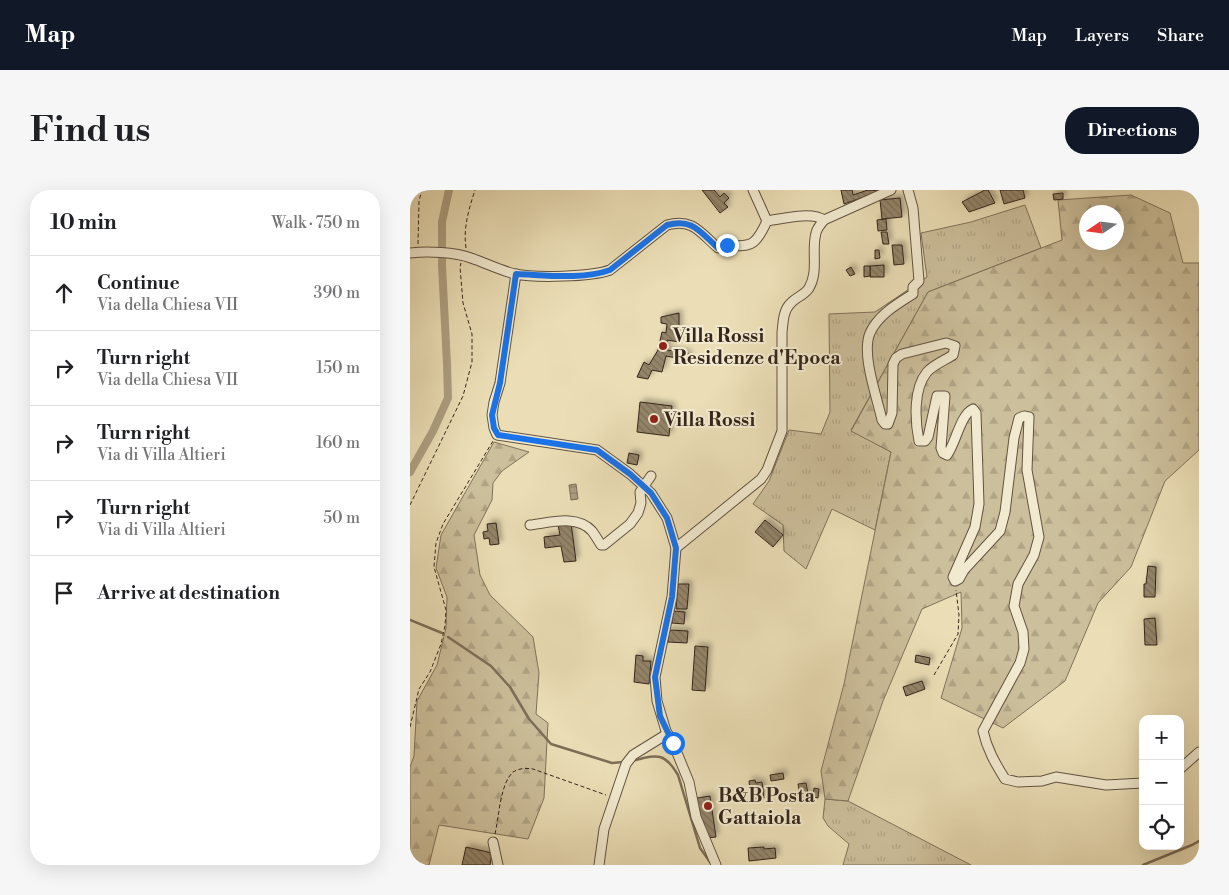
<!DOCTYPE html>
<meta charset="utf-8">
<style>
:root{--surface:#fff;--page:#f6f6f6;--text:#202124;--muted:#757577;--line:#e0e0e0;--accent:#111827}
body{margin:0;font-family:"Libre Bodoni",serif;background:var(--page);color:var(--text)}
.controls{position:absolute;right:15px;bottom:15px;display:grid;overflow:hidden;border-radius:10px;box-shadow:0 5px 20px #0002}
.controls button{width:45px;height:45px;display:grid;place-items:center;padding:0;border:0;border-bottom:1px solid var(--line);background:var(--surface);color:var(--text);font:25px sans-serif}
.compass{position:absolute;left:669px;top:15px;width:45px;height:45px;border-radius:50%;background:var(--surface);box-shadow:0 5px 20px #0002;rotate:257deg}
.stop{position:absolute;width:15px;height:15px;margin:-11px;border:4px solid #1a73e8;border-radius:50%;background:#fff}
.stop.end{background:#1a73e8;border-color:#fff;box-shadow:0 1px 5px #0008}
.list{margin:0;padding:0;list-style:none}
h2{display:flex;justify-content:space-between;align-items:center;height:65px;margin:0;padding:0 20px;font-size:21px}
h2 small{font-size:16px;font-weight:400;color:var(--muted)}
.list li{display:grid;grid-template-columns:32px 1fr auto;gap:15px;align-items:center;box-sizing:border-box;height:75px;padding:0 20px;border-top:1px solid var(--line)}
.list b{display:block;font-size:19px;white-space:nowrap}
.list p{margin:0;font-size:16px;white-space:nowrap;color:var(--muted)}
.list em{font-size:16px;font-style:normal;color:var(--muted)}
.icon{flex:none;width:28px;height:28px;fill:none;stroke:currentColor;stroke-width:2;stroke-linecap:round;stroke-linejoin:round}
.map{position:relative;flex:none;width:789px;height:675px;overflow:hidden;border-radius:20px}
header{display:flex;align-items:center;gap:30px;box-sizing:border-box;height:70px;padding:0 25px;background:var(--accent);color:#fff}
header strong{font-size:24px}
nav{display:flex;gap:28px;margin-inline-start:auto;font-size:18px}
.intro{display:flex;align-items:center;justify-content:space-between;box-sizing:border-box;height:120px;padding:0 30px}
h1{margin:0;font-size:35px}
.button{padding:12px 22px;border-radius:20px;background:var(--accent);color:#fff;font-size:18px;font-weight:700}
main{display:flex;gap:30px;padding:0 30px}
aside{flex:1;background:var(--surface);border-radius:20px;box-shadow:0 5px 20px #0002}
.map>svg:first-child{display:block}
</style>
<header>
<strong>Map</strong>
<nav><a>Map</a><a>Layers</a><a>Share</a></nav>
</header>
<div class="intro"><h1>Find us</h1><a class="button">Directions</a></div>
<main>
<aside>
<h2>10 min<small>Walk · 750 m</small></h2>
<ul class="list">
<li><svg class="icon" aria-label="ahead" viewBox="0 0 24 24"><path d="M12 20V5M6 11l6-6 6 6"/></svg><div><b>Continue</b><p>Via della Chiesa VII</p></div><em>390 m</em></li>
<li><svg class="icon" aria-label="right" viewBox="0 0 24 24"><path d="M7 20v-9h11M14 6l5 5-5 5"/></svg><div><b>Turn right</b><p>Via della Chiesa VII</p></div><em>150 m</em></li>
<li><svg class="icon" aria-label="right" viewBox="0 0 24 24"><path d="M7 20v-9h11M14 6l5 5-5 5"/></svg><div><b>Turn right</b><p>Via di Villa Altieri</p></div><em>160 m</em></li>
<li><svg class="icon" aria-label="right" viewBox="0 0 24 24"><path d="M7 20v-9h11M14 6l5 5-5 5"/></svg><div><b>Turn right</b><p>Via di Villa Altieri</p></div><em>50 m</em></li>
<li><svg class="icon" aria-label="arrive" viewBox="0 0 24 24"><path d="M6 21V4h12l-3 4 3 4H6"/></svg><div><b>Arrive at destination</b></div></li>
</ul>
</aside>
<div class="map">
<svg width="789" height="675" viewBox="0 0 789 675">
<defs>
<pattern id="grass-tufts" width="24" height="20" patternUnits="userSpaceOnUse" patternTransform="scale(1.25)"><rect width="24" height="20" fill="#ccbf9b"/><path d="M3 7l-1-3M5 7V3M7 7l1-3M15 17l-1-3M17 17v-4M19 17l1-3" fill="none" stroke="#b0a485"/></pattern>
<pattern id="forest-firs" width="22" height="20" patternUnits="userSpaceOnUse" patternTransform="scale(1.25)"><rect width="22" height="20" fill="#ccbf9b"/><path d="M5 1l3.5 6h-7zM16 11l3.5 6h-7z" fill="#b0a485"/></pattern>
<pattern id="water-rules" width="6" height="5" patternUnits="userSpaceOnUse" patternTransform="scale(1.25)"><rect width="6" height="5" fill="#ad9f81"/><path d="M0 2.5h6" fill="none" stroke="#8e8169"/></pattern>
<pattern id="building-back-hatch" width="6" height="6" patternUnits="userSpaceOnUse" patternTransform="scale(1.25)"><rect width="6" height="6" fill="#94856b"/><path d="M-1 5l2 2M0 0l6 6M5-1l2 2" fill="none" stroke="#7a6d57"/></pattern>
<filter id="shadow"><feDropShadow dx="3.5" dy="-3.5" stdDeviation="2.5" flood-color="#0004"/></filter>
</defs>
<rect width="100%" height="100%" fill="#ebdeb6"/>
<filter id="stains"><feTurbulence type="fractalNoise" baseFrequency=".004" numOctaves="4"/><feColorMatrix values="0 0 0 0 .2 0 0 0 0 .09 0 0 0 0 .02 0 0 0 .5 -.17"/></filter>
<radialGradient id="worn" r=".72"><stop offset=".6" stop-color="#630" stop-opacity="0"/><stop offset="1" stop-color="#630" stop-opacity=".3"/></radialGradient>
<g fill="url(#grass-tufts)" stroke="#80725a">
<polygon points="615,15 631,58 518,102 441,240 481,262 465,340 422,319 396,379 374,361 373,335 343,314 359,291 379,240 411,244 420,222 419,124 465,122 517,87 511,43 561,32"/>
<polygon points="415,609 438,611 561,675 433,675 439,654 418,636 413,628"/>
</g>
<g fill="url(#forest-firs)" stroke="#80725a" fill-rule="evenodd">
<path d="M 721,5 L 760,23 L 773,73 L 789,73 L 789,260 L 755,291 L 721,377 L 688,413 L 655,491 L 593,538 L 531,508 L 552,438 L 551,402 L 512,419 L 473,511 L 438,611 L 415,609 L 411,581 L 434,494 L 481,262 L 441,241 L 518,102 L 652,50 L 648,10 ZM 676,22 L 706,22 L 706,52 L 676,52 Z"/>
<polygon points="84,252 119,262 92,281 83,293 82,310 64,345 70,385 80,405 123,447 129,483 126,524 138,533 134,608 118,649 29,635 19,675 0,675 0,577 4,566 7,511 27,475 36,438 37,407 26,378 31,345"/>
</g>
<polygon fill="url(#water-rules)" stroke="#7d6e58" points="166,294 168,309 161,310 159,295"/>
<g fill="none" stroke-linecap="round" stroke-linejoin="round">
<g stroke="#7d6e58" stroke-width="2.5">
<polyline points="0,430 32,443"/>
<polyline points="38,447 81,476 100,497 119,529 141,554 202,573 213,572"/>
<path d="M 222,571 C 246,565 254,561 268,585 L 290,658 L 300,672"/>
<polyline points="733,675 782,655 789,651"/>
</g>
<polyline stroke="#ad9f81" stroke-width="8" points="0,282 23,241 38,208 37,174 32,75 32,32 39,0"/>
</g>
<g fill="url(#building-back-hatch)" stroke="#35251a" filter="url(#shadow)">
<polygon points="292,0 304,0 310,7 314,3 319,8 314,13 318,17 310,23"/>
<polygon points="431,0 442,0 443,5 458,0 471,1 434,14"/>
<polygon points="575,0 578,0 585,13 559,22 552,12"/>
<polygon points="590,0 613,0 615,8 594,14"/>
<polygon points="653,3 653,9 644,10 643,4"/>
<polygon points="490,8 492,27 472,29 470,10"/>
<polygon points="476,29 477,40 468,41 467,30"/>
<polygon points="471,42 477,42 479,54 473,54"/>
<polygon points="482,55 492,55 494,74 484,75"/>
<polygon points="465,60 469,60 470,68 465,69"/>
<polygon points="474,75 474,87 460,87 460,76"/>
<polygon points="454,76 460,76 460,86 454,87"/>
<polygon points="441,77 445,84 440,86 436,80"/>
<polygon points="269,123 269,152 257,150 257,160 278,163 277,170 256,166 252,182 242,180 238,189 227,187 234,172 239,175 248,160 252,142 256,143 257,134 251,133 251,127"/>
<polygon points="230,212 262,216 259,246 227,242"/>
<polygon points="219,263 229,265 227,275 217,273"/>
<polygon points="355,330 373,345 363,357 345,342"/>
<polygon points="86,333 89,354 80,355 79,348 74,349 73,342 78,341 77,334"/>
<polygon points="161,333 166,371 154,372 151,356 135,358 134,347 150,345 148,335"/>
<polygon points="738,376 746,377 745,407 734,407 734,394 736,394"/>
<polygon points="268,394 279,394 277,419 266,419"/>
<polygon points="263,421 275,422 274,434 262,433"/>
<polygon points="745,428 747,455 735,455 734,429"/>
<polygon points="258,440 278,441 277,453 258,452"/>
<polygon points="285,456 298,457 295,501 282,500"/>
<polygon points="226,465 233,466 233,471 241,471 239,494 224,492"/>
<polygon points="506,465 520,468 519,475 505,472"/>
<polygon points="512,491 515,499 496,506 493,497"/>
<polygon points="373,583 374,589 361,591 360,585"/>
<polygon points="345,590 346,593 352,592 354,608 341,610 339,591"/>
<polygon points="396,593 399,609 391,611 388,594"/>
<polygon points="404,598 409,599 408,608 403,607"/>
<polygon points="300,606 306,647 297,648 289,626 287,608"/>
<polygon points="56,657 82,663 80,675 52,675"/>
<polygon points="354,657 354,659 365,658 366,668 339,671 338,658"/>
</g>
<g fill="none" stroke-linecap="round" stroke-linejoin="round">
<g stroke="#625341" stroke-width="11">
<g id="minor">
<polyline points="343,0 357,31"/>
<path d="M 498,0 L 503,18 L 509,91 L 503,97 L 503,104 C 487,114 468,125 460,143 C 451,164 467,207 472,230 L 475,234 L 478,234 L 482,223 L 483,174 L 486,168 L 492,164 L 536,153 L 545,156 L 543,165 C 535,170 523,175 517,182 C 503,199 505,231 509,251 L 515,251 L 518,247 L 527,206 L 535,206 L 531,258 L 533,263 L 537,265 C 546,253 550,225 563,219 L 566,223 L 569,314 L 565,337 L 543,387 L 545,391 L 549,389 L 554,380 L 590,341 L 595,322 L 604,248 L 609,228 L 614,226 L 619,227 L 617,280 L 629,347 L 624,365 L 608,394 L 604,416 L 613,442 L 614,459 L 610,473 L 573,541 C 577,559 585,573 595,589 L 608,592 L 632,591 L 646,587 L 696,595 L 733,593"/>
<path d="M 0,63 C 17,61 45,62 61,68 C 76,73 89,80 105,84 C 125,88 181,87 200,80 L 257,35 C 282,28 290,42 308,58 C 337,51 341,66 357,31 C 372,29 401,21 414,30 L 481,0"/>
<polyline points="106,84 90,193 84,212 82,225 84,238 87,245 187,260 220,284 241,303 257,328 266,358 262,407 245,487 247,511 256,541 263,553 279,592 286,627 306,675"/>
<path d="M 120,335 C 139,333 167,324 182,341 C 185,345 188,350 191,355 L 194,355 L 220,334 L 228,323 L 231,313 L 230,302 L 241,286"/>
<path d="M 266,358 L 351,289 L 357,280 L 372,241 L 372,143 C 373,133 373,120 381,113 C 386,107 395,105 399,98 C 409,81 401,61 406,43 C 407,38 411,34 414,30"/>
<polyline points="770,579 789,562"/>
<polyline points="83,652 88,675"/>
<polyline points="189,675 194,639 216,574 223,565 257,544"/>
</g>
</g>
<g stroke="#35251a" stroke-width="1" stroke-dasharray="4 2.5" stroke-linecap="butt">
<polyline points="8,54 9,11 12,0"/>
<path d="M 56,58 C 53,37 59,19 65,0"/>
<polyline points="0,315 53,206 62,172 62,144 53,113 50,77 51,73"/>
<polyline points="524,485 548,444 549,425 546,400"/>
<polyline points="0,537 9,499 20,482 31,454 35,436 36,420 24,377 26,353 33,334 83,251"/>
<path d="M 85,644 C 89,627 90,594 103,582 C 109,578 117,578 123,579 L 196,605"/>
</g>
<use href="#minor" stroke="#f2ead0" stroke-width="9"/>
</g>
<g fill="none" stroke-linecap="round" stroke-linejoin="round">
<path stroke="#1a73e8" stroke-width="6" d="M 263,553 L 250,526 L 245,487 L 262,407 L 266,358 L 257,328 L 241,303 L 220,284 L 187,260 L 88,245 L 84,238 L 82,225 L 90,193 L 106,84 C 135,85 173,90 200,80 L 257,35 C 283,28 290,42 308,58 L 317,55"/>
</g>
<g fill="#8f2418" stroke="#f2ead0" stroke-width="2">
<circle cx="253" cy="156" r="5"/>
<circle cx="244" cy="229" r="5"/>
<circle cx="298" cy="616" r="5"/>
</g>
<g text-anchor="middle" stroke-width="4" stroke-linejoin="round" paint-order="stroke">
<g font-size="19" font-weight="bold" fill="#35251a" stroke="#f2ead0" text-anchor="start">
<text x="263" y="152">Villa Rossi<tspan x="263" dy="22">Residenze d'Epoca</tspan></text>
<text x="254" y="236">Villa Rossi</text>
<text x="308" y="612">B&amp;B Posta<tspan x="308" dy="22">Gattaiola</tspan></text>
</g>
</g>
<rect width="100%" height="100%" filter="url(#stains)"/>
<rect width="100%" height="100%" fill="url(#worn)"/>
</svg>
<div class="controls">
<button>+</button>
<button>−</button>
<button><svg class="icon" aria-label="locate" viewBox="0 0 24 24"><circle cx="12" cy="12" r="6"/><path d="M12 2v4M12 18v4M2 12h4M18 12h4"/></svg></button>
</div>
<svg class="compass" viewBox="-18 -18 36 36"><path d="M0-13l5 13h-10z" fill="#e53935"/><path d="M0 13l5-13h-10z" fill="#757577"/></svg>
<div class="stop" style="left:263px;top:553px"></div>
<div class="stop end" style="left:317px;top:55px"></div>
</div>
</main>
